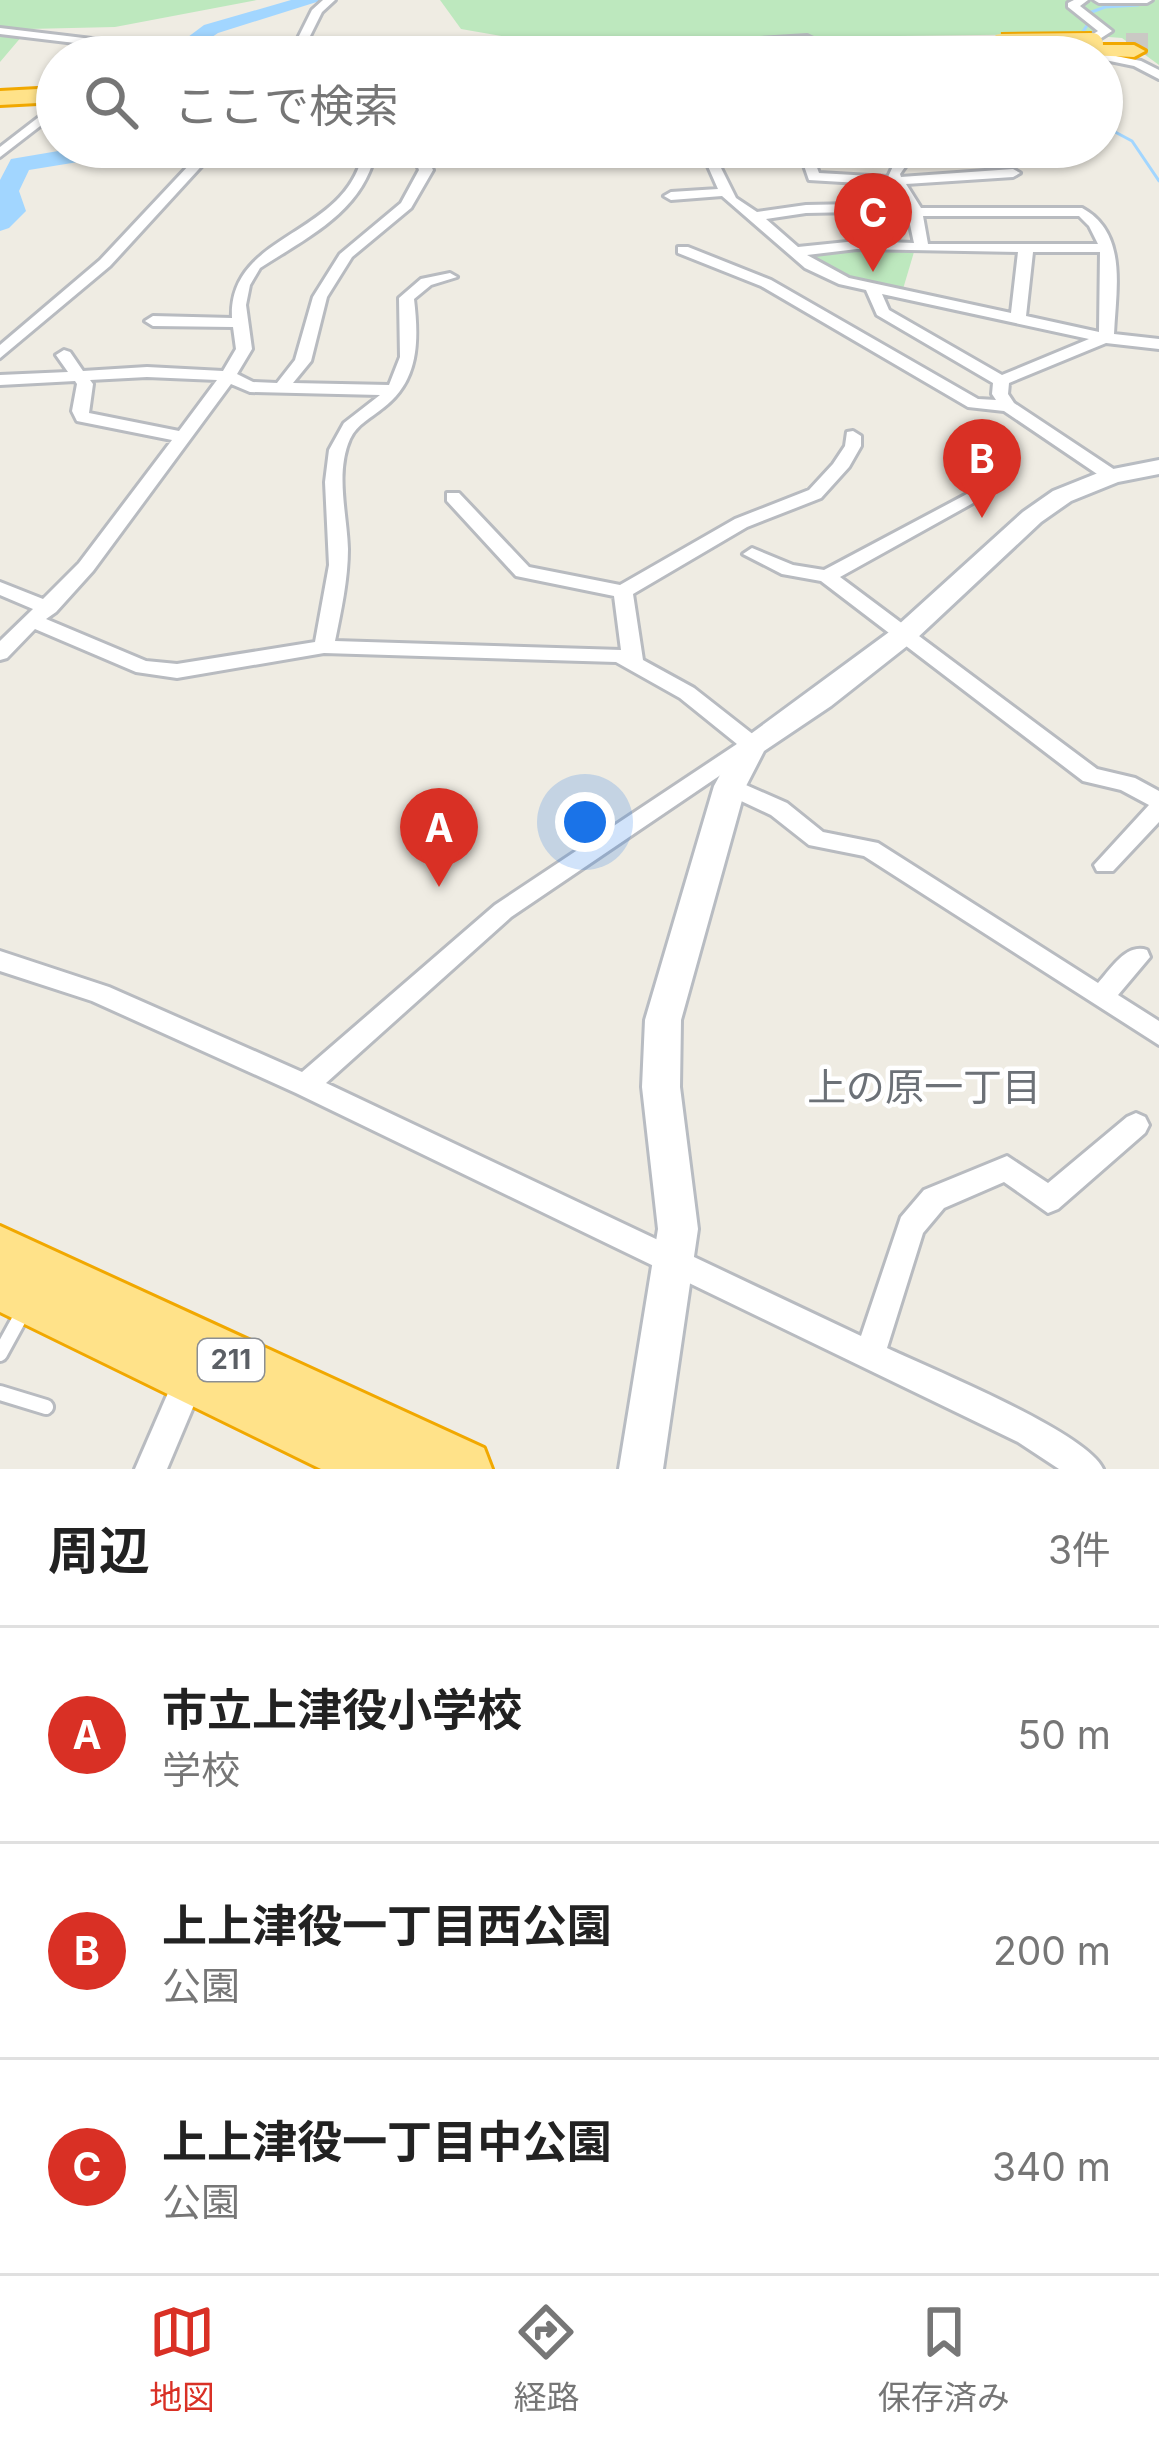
<!DOCTYPE html>
<html lang="ja">
<meta charset="utf-8">
<style>
:root{--surface:#fff;--page:#f2f2f2;--text:#222;--muted:#767676;--line:#e0e0e0;--accent:#d93025}
body{margin:0;font-family:Inter,"Noto Sans JP",sans-serif;background:var(--page);color:var(--text)}
.you{position:absolute;left:585px;top:822px;width:42px;height:42px;margin:-30px;border:9px solid #fff;border-radius:50%;background:#1a73e8;box-shadow:0 0 0 18px #1a73e833}
.badge{display:grid;place-items:center;width:78px;height:78px;border-radius:50%;background:var(--accent);color:#fff;font-size:39px;font-weight:700}
.pin{position:absolute;translate:-50% -99px;filter:drop-shadow(0 3px 6px #0008)}
.pin::after{content:'';position:absolute;top:63px;width:42px;height:36px;background:inherit;clip-path:polygon(0 0,100% 0,50% 100%)}
.list{margin:0;padding:0;list-style:none}
h2{display:flex;justify-content:space-between;align-items:center;height:156px;margin:0;padding:0 48px;font-size:51px}
h2 small{font-size:39px;font-weight:400;color:var(--muted)}
.list li{display:grid;grid-template-columns:78px 1fr auto;gap:36px;align-items:center;box-sizing:border-box;height:216px;padding:0 48px;border-top:3px solid var(--line)}
.list b{display:block;font-size:45px;white-space:nowrap}
.list p{margin:0;font-size:39px;white-space:nowrap;color:var(--muted)}
.list em{font-size:39px;font-style:normal;color:var(--muted)}
.icon{flex:none;width:66px;height:66px;fill:none;stroke:currentColor;stroke-width:2;stroke-linecap:round;stroke-linejoin:round}
.map{position:relative;flex:none;width:1159px;height:1469px;overflow:hidden}
.search{position:absolute;background:var(--surface);box-shadow:0 3px 9px #0004;left:36px;right:36px;top:36px;height:132px;display:flex;align-items:center;gap:30px;box-sizing:border-box;padding:0 42px;border-radius:66px;color:var(--muted);font-size:45px}
.sheet{height:804px;background:var(--surface)}
nav{display:flex;justify-content:space-around;align-items:center;box-sizing:border-box;height:168px;border-top:3px solid var(--line);background:var(--surface);font-size:33px;color:var(--muted)}
nav a{display:grid;justify-items:center;gap:6px}
nav .on{color:var(--accent)}
.map>svg:first-child{display:block}
</style>
<div class="map">
<svg width="1159" height="1469" viewBox="0 0 1159 1469">
<rect width="100%" height="100%" fill="#efece3"/>
<g fill="#bde8be">
<polygon points="0,0 257,0 115,27 28,29 0,62"/>
<polygon points="440,0 1159,0 1159,65 1122,38 1069,34 732,38 566,47 461,29"/>
<polygon points="861,247 914,252 903,289 848,276 812,259 815,250"/>
</g>
<g fill="none" stroke-linecap="round" stroke-linejoin="round">
<g stroke="#a2d6ff" stroke-width="3">
<polyline points="1080,36 1088,24 1081,16 1105,7 1138,5"/>
<polyline points="1102,125 1132,141 1159,181"/>
</g>
<g fill="#a2d6ff" fill-rule="evenodd">
<polygon points="291,0 323,0 218,33 209,39 213,57 191,57 188,37 204,25"/>
<polygon points="82,147 139,147 127,154 29,170 19,191 26,211 9,228 0,231 0,180 11,159"/>
</g>
<polyline stroke="#cac9c4" stroke-width="22" stroke-dasharray="22 12" stroke-linecap="butt" points="1126,44 1159,44"/>
<g stroke="#b8bbc0" stroke-width="20">
<g id="lane">
<polyline points="0,1354 23,1312"/>
<polyline points="0,1393 46,1407"/>
</g>
</g>
<g stroke="#b8bbc0" stroke-width="6">
<g id="street">
<polygon points="323,0 335,0 322,12 304,48 515,54 807,36 813,39 807,42 571,57 288,57 290,54 92,45 0,34 0,28 92,39 293,48 312,10"/>
<polygon points="1074,0 1088,0 1080,6 1112,31 1098,40 1096,52 1141,61 1159,70 1159,79 1134,66 1086,56 1087,38 1098,31 1068,7 1068,3"/>
<polygon points="1094,0 1152,0 1147,3 1099,3"/>
<polygon points="1009,54 1017,55 1019,57 1003,57"/>
<polygon points="57,103 57,113 0,157 0,147"/>
<polygon points="206,147 219,147 110,266 0,358 0,345 100,260"/>
<path d="M 296,147 L 339,147 L 375,154 C 362,212 306,238 260,268 L 250,285 L 246,305 L 252,349 L 237,374 L 253,382 L 277,383 L 295,360 L 313,297 L 340,254 L 401,203 L 419,170 L 410,147 L 422,147 L 433,170 L 411,208 L 352,257 L 327,297 L 311,361 L 293,383 L 389,385 L 400,357 L 399,298 L 421,279 L 450,273 L 457,277 L 431,285 L 414,299 C 419,341 419,381 383,408 C 371,418 357,424 350,439 C 335,473 347,514 348,549 C 348,580 341,611 335,641 L 621,650 L 614,596 L 516,576 L 447,501 L 447,493 L 459,493 L 529,567 L 620,585 L 735,519 L 809,490 L 833,464 L 845,446 L 847,432 L 853,431 L 861,436 L 861,446 L 849,467 L 821,498 L 747,527 L 633,594 L 643,660 L 694,688 L 759,739 L 763,744 L 759,749 L 511,917 L 326,1083 L 861,1336 L 901,1217 L 924,1190 L 1007,1156 L 1048,1183 L 1127,1117 L 1136,1113 L 1145,1117 L 1149,1125 L 1145,1133 L 1058,1209 L 1048,1213 L 1004,1182 L 944,1208 L 923,1233 L 887,1348 C 929,1368 1087,1432 1103,1469 L 1059,1469 L 1018,1442 L 296,1093 L 92,1001 L 0,971 L 0,951 L 109,987 L 302,1072 L 495,905 L 737,744 L 680,698 L 616,662 L 324,653 L 177,678 L 136,672 L 35,629 L 7,658 L 0,660 L 0,641 L 33,609 L 0,595 L 0,582 L 43,599 L 79,563 L 172,440 L 77,421 L 72,411 L 77,384 L 75,381 L 0,385 L 0,375 L 68,372 L 56,355 L 64,350 L 70,352 L 83,371 L 147,367 L 223,371 L 236,349 L 233,327 L 153,326 L 145,321 L 153,316 L 232,318 C 228,234 342,237 362,157 L 302,151 ZM 147,377 L 217,380 L 179,431 L 89,413 L 93,384 L 90,380 ZM 231,384 L 250,392 L 380,395 L 344,423 L 329,450 L 325,482 L 329,565 L 315,642 L 177,664 L 146,661 L 46,619 L 56,612 L 93,571 Z"/>
<path d="M 804,147 L 816,147 L 812,154 L 819,173 L 888,177 L 894,164 L 890,147 L 966,147 L 960,151 L 905,154 L 907,164 L 900,174 L 901,177 L 1013,169 L 1020,173 L 1013,177 L 906,184 L 921,208 L 1082,208 C 1128,233 1116,289 1114,334 L 1159,339 L 1159,349 L 1106,343 L 1009,383 L 1008,394 L 1014,403 L 1118,472 L 1118,480 L 1106,480 L 1004,411 L 968,407 L 761,286 L 678,253 L 678,247 L 688,247 L 771,280 L 978,399 L 996,400 L 992,394 L 993,383 L 877,315 L 866,290 L 839,284 L 805,268 L 722,196 L 671,200 L 664,196 L 671,192 L 718,189 L 707,164 L 713,160 L 719,164 L 736,198 L 757,212 L 806,205 L 905,203 L 893,185 L 809,180 L 800,154 ZM 907,211 L 914,243 L 857,241 L 798,247 L 766,219 L 806,213 ZM 923,216 L 1079,216 L 1089,226 L 1098,244 L 928,244 ZM 857,249 L 1018,252 L 1011,313 L 849,278 L 807,255 ZM 1033,252 L 1100,252 L 1099,332 L 1026,316 ZM 882,294 L 1089,339 L 1002,375 L 889,310 Z"/>
<polygon points="967,494 976,499 973,503 840,577 1097,769 1135,778 1159,791 1159,822 1113,871 1097,871 1094,865 1149,805 1121,790 1083,781 821,581 782,574 743,554 752,548 793,565 824,570"/>
<path d="M 730,778 L 787,803 L 823,832 L 878,843 L 1098,983 C 1111,969 1126,943 1147,950 L 1150,957 L 1118,995 L 1159,1021 L 1159,1045 L 864,856 L 809,845 L 771,815 L 722,792 L 719,786 L 722,780 Z"/>
<polygon points="192,1359 203,1363 207,1374 167,1469 135,1469 181,1363"/>
</g>
</g>
<g stroke="#b8bcc2" stroke-width="6">
<polygon id="secondary" points="1159,460 1159,474 1118,482 1071,501 1041,522 916,639 831,706 764,751 746,786 681,1020 680,1087 698,1229 663,1469 619,1469 658,1229 642,1087 645,1020 714,786 737,744 896,627 1023,512 1053,491 1103,471"/>
</g>
<g stroke="#f1a800" stroke-width="6">
<g id="highway">
<polygon points="1001,39 1012,45 1008,49 846,57 660,57 671,51"/>
<polygon points="1094,45 1134,45 1145,51 1134,57 1087,55 1083,51"/>
<polygon points="57,88 57,102 0,105 0,91"/>
<polygon points="0,1226 484,1448 492,1469 321,1469 0,1312"/>
</g>
</g>
<use href="#lane" stroke="#fff" stroke-width="14"/>
<use href="#street" fill="#fff" fill-rule="evenodd"/>
<use href="#secondary" fill="#fff" fill-rule="evenodd"/>
<use href="#highway" fill="#ffe289" fill-rule="evenodd"/>
<g stroke="#f1a800" stroke-width="26" stroke-linecap="butt">
<polyline id="highway-bridge" points="1001,45 1092,44"/>
</g>
<use href="#highway-bridge" stroke="#ffe289" stroke-width="22"/>
</g>
<g text-anchor="middle" stroke-width="9" stroke-linejoin="round" paint-order="stroke">
<rect fill="#fff" stroke="#8c8f93" stroke-width="3" x="198" y="1339" width="66" height="42" rx="9"/>
<g font-size="27" font-weight="bold" fill="#5b5f65">
<text x="231" y="1369">211</text>
</g>
<g font-size="39" fill="#6c7177" stroke="#fff">
<text x="924" y="1101">上の原一丁目</text>
</g>
</g>
</svg>
<div class="you"></div>
<div class="pin badge" style="left:439px;top:887px">A</div>
<div class="pin badge" style="left:982px;top:518px">B</div>
<div class="pin badge" style="left:873px;top:272px">C</div>
<div class="search"><svg class="icon" aria-label="search" viewBox="0 0 24 24"><circle cx="10" cy="10" r="6"/><path d="M15 15l6 6"/></svg>ここで検索</div>
</div>
<section class="sheet">
<h2>周辺<small>3件</small></h2>
<ul class="list">
<li><span class="badge">A</span><div><b>市立上津役小学校</b><p>学校</p></div><em>50 m</em></li>
<li><span class="badge">B</span><div><b>上上津役一丁目西公園</b><p>公園</p></div><em>200 m</em></li>
<li><span class="badge">C</span><div><b>上上津役一丁目中公園</b><p>公園</p></div><em>340 m</em></li>
</ul>
</section>
<nav>
<a class="on"><svg class="icon" aria-label="map" viewBox="0 0 24 24"><path d="M3 6l6-2 6 2 6-2v14l-6 2-6-2-6 2zM9 4v14M15 6v14"/></svg>地図</a>
<a><svg class="icon" aria-label="directions" viewBox="0 0 24 24"><path d="M12 3l9 9-9 9-9-9zM9 14v-3h6M13 9l2 2-2 2"/></svg>経路</a>
<a><svg class="icon" aria-label="saved" viewBox="0 0 24 24"><path d="M7 4h10v16l-5-4-5 4z"/></svg>保存済み</a>
</nav>
